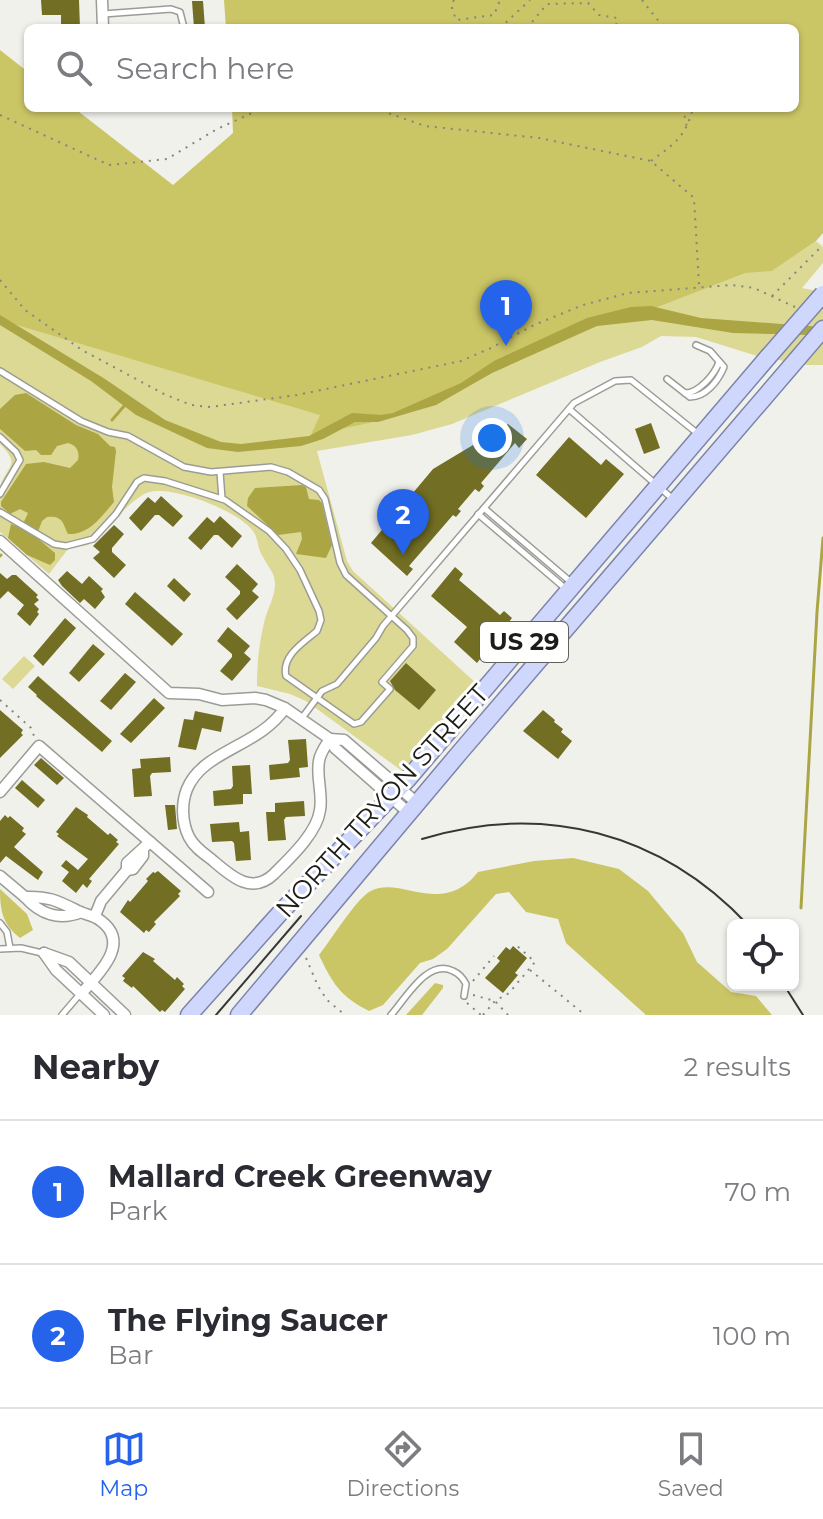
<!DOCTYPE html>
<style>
:root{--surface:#fff;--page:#f2f2f3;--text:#2b2b33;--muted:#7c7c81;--line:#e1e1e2;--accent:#2563eb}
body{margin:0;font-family:Montserrat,sans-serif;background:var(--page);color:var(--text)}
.controls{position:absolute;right:24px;bottom:24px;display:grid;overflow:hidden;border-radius:12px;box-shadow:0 2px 6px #0004}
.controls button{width:72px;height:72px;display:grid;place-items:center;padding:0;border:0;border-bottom:2px solid var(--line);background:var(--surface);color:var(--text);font:40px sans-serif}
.you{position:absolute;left:492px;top:438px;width:28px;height:28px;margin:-20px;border:6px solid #fff;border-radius:50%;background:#1a73e8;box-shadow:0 0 0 12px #1a73e833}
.badge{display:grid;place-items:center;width:52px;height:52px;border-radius:50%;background:var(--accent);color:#fff;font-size:26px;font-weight:700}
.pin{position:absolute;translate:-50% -66px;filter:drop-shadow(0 2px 4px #0008)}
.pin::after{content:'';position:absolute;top:42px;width:28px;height:24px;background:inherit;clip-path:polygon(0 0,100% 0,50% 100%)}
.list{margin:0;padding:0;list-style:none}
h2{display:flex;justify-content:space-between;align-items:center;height:104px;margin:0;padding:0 32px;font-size:34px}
h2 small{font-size:26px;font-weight:400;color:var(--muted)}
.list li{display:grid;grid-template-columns:52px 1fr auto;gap:24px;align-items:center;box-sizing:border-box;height:144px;padding:0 32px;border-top:2px solid var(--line)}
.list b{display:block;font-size:30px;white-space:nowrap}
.list p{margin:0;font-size:26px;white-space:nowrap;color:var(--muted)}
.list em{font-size:26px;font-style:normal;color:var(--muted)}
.icon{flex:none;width:44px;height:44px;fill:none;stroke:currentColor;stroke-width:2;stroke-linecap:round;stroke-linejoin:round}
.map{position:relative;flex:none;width:823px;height:1015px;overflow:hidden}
.search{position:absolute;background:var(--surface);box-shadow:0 2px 6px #0004;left:24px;right:24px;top:24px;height:88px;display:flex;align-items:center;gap:20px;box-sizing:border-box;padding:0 28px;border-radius:12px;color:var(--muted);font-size:30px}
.sheet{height:392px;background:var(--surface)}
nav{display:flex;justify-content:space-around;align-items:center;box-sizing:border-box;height:112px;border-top:2px solid var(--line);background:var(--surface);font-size:22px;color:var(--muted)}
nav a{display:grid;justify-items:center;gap:4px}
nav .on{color:var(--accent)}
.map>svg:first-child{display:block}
</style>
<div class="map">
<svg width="823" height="1015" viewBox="0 0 823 1015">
<rect width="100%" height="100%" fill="#f1f1ec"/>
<g fill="#dcd995">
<path d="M 0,233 L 587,268 L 772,271 L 816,241 L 823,247 L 823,263 L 802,288 L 823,292 L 823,365 L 807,365 L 757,356 L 696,337 L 661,336 L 642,347 L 600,362 L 452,424 L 412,435 L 317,451 L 347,561 L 353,571 L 477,684 L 402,771 L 306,701 L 290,694 L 257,686 C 257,664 259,642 265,619 C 268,608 275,596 275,584 C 275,573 268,567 263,557 C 258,550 258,541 255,534 C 243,512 174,486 150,492 C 134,495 108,528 95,540 L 88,545 L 68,549 L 49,574 L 0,532 C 0,519 0,501 0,488 C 5,466 23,467 0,444 Z"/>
<polygon points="24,656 35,666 13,689 2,679"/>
</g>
<g fill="#cac565">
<polygon points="224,0 823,0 823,233 816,241 772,271 745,273 642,313 606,321 565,336 450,394 369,423 311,435 320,415 0,320 0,50 28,72 28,108 74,108 173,185 233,133 232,108 795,108 795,28 226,28"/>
<path d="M 573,858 L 619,869 L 648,891 L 683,933 L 697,962 L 731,992 L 756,996 L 772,1015 L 646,1015 L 566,943 L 558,919 L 526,912 L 509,892 L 496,894 L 447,949 L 433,959 L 420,963 L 383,1005 L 369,1011 C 341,997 332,983 319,955 C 331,940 355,901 369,892 C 399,873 441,919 478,872 L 534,861 Z"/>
<path d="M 0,889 L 27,914 L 33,930 L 20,938 C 2,924 0,910 0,889 Z"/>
<polygon points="435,983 443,985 443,988 422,1015 406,1015"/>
</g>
<g fill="#aba544">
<polygon points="651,306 701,318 823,327 808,335 733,333 652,320 597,326 492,373 436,405 378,422 355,422 323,439 301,446 238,452 207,448 136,415 91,381 0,325 0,315 105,379 165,420 221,442 241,444 309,436 352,413 381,415 393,413 461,383 494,361 587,318 631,307"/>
<path d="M 26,393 L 76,425 L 98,434 L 110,446 L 115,447 L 116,451 L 112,487 L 114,502 C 101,517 89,535 68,534 C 63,524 63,515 47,517 L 42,521 L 36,537 L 55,553 L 55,560 L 50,565 L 27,555 L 8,538 L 11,524 L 21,528 L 28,513 L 20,509 L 10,514 L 1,506 L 1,502 L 26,464 L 44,462 L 70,468 L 78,460 C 80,451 76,445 68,443 L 57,446 L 51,455 L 41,455 L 36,450 L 25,451 L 0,429 L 0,409 L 15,395 Z"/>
<polygon points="302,485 306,487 309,499 319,500 322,503 332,545 326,558 296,554 302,539 301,532 278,535 247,506 248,498 255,488"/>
</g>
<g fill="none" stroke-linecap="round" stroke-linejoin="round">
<g stroke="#aba544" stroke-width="3">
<polyline points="112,420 125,405"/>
<polyline points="0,556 1,555"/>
<polyline points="801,908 817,612 823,538"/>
</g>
</g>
<g fill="#726e23">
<polygon points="41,0 79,0 80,28 61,28 61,15 42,15"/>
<polygon points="192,1 203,1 205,28 194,28"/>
<polygon points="651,423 660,448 644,454 635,429"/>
<polygon points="508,424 527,439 519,448 515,443 481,483 484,486 479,492 475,489 458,509 461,511 456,517 453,515 409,566 413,569 407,576 371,543 433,469"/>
<polygon points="569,437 601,465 606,459 624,474 586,518 536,475"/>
<polygon points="161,496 183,516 173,527 159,515 155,515 141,531 129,518 148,497 155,503"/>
<polygon points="220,516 242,536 232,548 218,535 214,535 201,550 188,538 207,517 214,523"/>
<polygon points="114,525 124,534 112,548 112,552 126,565 114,578 93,558 100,552 93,546"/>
<polygon points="237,564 258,584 252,591 259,597 237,620 226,609 240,594 240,591 225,577"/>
<polygon points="455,567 463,574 459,580 500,615 504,611 512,618 477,663 454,642 467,627 431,596"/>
<polygon points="67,571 82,584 89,576 103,589 101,591 105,597 95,609 84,599 80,603 62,586 58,580"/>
<polygon points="0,573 7,579 12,575 16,575 38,595 36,597 39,600 34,604 39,609 37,612 39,614 30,626 17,614 24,605 8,591 0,599"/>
<polygon points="174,578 191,594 184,602 167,586"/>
<polygon points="135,592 183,634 172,646 125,604"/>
<polygon points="65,618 76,628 43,666 33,656"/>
<polygon points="228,627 250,646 244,653 251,659 232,681 220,671 232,657 232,654 217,641"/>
<polygon points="93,644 105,654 79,682 69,673"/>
<polygon points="406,663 436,690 419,710 395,690 390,681"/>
<polygon points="125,673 136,682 111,710 100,701"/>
<polygon points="38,676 112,741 102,752 36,696 37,695 28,687"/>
<polygon points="154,698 165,708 131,743 120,734"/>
<polygon points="0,710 23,730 21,733 23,735 0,758"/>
<polygon points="543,710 555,720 554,722 563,729 561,732 572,741 558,759 523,731"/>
<polygon points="195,711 224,717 221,732 202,728 196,750 178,747 184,719 193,720"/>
<polygon points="306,739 308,767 299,768 300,777 270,780 269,765 288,763 290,760 288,740"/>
<polygon points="170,757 171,772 152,773 150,776 152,796 134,797 132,769 141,768 140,759"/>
<polygon points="41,758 64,778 57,785 34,765"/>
<polygon points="250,765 252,794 243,794 243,804 214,806 213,791 231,789 233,786 232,766"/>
<polygon points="22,780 45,800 38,808 15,788"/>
<polygon points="304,801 305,816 286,817 284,820 286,840 268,841 266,812 275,812 275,803"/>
<polygon points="165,805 175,805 177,829 168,830"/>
<polygon points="76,807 88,815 87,817 108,835 110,833 118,840 116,842 119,844 89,879 92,881 87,888 83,884 76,893 62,881 69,872 61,866 66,860 78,870 88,859 57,836 59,834 56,832"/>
<polygon points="5,815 8,818 10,816 24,828 22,831 26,834 14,847 43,872 38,880 6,856 0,863 0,821"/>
<polygon points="239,822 240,832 249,831 251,860 236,861 234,843 232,841 212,842 210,824"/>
<polygon points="158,871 181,891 178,894 180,896 154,922 156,924 149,932 146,930 144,933 120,912 128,900 130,902 148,881 146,879 153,872 155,873"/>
<polygon points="513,946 527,958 515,973 518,975 503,993 485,978 500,961 497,958 506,947 510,950"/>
<polygon points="143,952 155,959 153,961 175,980 177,977 184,984 182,986 185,989 165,1012 162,1010 160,1012 133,986 132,988 123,981 125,978 122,976"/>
</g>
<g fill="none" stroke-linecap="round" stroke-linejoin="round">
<g stroke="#9c9c97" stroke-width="8">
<g id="service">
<polyline points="103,14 171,9 180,12 184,28"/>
<path d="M 0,371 L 81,421 L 108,432 L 128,436 L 184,467 L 211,472 L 271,467 L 288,472 L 319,490 L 325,499 L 340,563 L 346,575 L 407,630 L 413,638 L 413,646 L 382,682 L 390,689 L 361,722 L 354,724 L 286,676 C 281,656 304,642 317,631 L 321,620 L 319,611 L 300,570 L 286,549 L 269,531 L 225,500 L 165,481 L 144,478 L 137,482 L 116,514 L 93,539 L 66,546 L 54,544 L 0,512"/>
<path d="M 667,379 L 690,397 C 706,397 718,381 724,367 L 710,351 L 696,345"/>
<path d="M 685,393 C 699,393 715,374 719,362"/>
<polyline points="569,409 674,500"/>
<polyline points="0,437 16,452 20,460 0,494"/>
<polyline points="220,472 222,499"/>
<polyline points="484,508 572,583"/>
<polyline points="478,514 566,589"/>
<polyline points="302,718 322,691 337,684 376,638 383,626 574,403 615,381 631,380 697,433"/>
<polyline points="0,923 7,932 10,948"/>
<polyline points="0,949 21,948 42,953"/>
<polyline points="62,1015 80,994"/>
<path d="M 391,1015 C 406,998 428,958 453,971 C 460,974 463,978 466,984 L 464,996"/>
</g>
</g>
<g stroke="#9c9c97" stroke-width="13">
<g id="minor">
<polyline points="102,0 103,28"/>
<path d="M 0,541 L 169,693 L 199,694 L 222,700 L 255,698 L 266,700 L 285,708 L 330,739 C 326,745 320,753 319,761 C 316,777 323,794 320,810 C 317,833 290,858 274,874 C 251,896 230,875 211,859 C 203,853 194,847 189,837 C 182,823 181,804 187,789 C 203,750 259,747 285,708"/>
<polyline points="0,792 39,746 208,892"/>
<polyline points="409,813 335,748 330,739 344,740 417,803"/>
<polyline points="143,851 143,856 133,869 127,870 127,863 150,842"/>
<polyline points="0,876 25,897"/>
<polyline points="95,916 101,901 127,870"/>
<polyline points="44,953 69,962 125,1015"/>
<polyline points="44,953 56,970 104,1015"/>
<path d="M 81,994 C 97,975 132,944 101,921 C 94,915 86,915 78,911 C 58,901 49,896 25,897 C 40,914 59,921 81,912"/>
</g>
</g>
<g stroke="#7c84ac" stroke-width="19">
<g id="primary">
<polyline points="189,1015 280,913 407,780 768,357"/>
<polyline points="239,1015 461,751 823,329"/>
</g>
</g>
<g stroke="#858582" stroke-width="2" stroke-dasharray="2 6" stroke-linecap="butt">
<polyline points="454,0 451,5 456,20 494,15 500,0"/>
<polyline points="642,0 664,28"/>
<polyline points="500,28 530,0"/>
<polyline points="527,28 547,4 588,3 599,15 617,18 616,28"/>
<polyline points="552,28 556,28"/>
<polyline points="374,108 425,126 539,138 651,161 694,198 699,285"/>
<polyline points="683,108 687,128"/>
<polyline points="0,115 109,165 167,159 217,129 263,108"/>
<path d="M 651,161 C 675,143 685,138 693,108"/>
<polyline points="0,280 25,310 82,350 164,394 191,405 210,407 297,395 461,361 491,348 534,325 583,305 628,293 732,285 754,288 795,307"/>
<polyline points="772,296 823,245"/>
<polyline points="0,700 31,728 34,736"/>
<polyline points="306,958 318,986 327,1000 345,1015"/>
<polyline points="530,970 585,1015"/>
<polyline points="473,981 494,956"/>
<polyline points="473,995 495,1001 508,1015"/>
<polyline points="467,1003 481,1015"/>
<polyline points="483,1015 495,1001 509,993 535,962 515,944"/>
</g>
<use href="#service" stroke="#fff" stroke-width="5"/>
<use href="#minor" stroke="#fff" stroke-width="10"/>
<use href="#primary" stroke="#d0d7fc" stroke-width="16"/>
<g stroke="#373735" stroke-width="2">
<path d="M 422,839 C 543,802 661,832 748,925"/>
<polyline points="784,985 803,1015"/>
<polyline points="216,1015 301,916"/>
</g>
<g stroke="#7c84ac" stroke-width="19" stroke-linecap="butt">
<polyline id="primary-bridge" points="768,357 823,294"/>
</g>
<use href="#primary-bridge" stroke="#d0d7fc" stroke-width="16"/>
</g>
<g text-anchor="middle" stroke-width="6" stroke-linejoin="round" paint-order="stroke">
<rect fill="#fffffe" stroke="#60605e" stroke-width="2" x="480" y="622" width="88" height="40" rx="6"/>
<g font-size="24" font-weight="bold" fill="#1c1c1a">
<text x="524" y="650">US 29</text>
</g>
<g font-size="26" fill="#1c1c1a" stroke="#fffffe">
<text transform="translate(382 801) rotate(-48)" y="9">NORTH TRYON STREET</text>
</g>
</g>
</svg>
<div class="controls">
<button><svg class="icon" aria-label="locate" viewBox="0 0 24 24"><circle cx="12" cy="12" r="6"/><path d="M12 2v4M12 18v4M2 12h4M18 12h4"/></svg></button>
</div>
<div class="you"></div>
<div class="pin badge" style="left:506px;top:346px">1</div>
<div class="pin badge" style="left:403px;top:555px">2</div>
<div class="search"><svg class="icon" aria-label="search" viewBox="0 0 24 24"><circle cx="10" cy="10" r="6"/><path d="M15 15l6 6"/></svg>Search here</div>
</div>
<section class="sheet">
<h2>Nearby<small>2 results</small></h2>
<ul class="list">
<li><span class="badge">1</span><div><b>Mallard Creek Greenway</b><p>Park</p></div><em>70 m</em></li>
<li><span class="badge">2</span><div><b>The Flying Saucer</b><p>Bar</p></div><em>100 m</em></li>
</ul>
</section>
<nav>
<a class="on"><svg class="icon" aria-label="map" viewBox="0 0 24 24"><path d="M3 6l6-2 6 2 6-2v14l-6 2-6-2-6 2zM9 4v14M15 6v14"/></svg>Map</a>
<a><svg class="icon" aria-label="directions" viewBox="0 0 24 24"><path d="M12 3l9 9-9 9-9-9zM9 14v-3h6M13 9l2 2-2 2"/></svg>Directions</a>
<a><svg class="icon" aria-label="saved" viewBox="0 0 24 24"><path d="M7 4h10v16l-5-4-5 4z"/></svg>Saved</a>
</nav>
